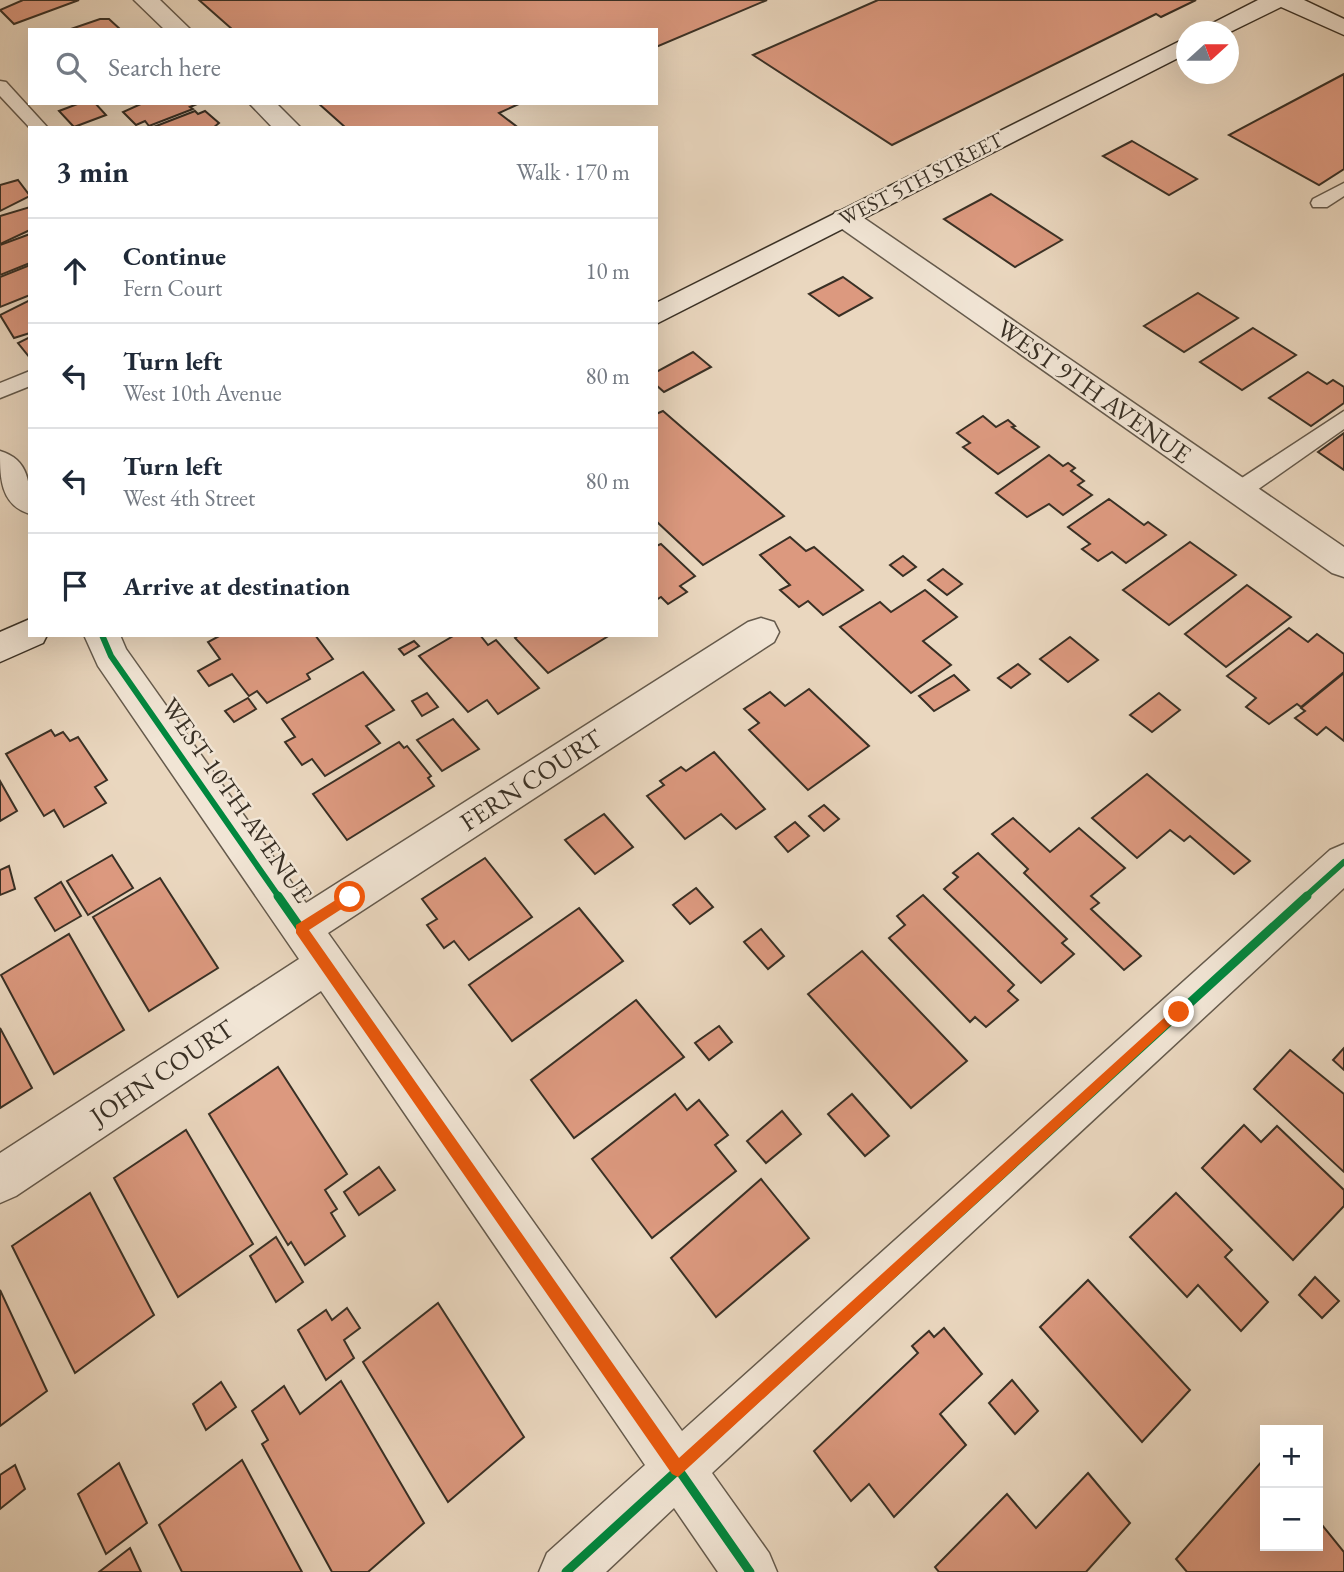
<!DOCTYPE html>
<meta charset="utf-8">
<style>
:root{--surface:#fff;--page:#f6f6f7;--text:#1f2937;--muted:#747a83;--line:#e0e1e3}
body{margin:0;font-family:"EB Garamond",serif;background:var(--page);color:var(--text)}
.controls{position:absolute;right:21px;bottom:21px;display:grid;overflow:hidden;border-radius:0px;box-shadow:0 7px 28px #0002}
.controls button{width:63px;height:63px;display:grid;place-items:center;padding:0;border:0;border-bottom:2px solid var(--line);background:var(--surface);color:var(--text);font:35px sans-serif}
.compass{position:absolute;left:1176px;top:21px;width:63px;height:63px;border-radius:50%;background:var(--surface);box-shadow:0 7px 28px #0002;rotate:69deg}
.stop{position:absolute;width:21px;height:21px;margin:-16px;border:5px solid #ea580c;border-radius:50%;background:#fff}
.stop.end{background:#ea580c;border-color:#fff;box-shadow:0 2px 7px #0008}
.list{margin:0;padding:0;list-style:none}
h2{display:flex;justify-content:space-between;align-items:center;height:91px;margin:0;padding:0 28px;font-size:30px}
h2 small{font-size:23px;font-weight:400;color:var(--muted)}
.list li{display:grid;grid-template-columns:46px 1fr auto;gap:21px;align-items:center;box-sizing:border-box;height:105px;padding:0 28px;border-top:2px solid var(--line)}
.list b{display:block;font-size:26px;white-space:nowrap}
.list p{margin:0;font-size:23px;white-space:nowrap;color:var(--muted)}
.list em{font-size:23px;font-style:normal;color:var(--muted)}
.icon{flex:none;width:38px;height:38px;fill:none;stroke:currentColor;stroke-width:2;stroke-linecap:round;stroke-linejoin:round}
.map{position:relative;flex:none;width:1344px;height:1572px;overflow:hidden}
.search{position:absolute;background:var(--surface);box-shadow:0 7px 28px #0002;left:28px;top:28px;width:630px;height:77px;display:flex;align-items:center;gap:18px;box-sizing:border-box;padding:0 24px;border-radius:0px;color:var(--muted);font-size:26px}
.panel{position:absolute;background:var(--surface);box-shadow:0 7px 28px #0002;left:28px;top:126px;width:630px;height:511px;border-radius:0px}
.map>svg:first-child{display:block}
</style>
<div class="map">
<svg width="1344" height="1572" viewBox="0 0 1344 1572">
<rect width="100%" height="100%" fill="#ead7bf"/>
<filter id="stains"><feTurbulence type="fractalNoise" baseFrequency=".00286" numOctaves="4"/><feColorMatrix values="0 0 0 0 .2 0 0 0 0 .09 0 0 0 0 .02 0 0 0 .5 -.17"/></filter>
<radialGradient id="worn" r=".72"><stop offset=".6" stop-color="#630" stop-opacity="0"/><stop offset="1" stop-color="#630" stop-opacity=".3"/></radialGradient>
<g fill="#dc997f" stroke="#393025" stroke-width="2">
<polygon points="79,0 14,24 0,10 23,0"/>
<polygon points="199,0 767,0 656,47 656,30 233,30"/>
<polygon points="878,0 1196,0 1161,17 1156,14 892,145 753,55"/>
<polygon points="100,19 109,19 121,30 68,30"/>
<polygon points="1344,74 1344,169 1319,185 1229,135"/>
<polygon points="80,103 95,103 106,115 74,127 59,111"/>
<polygon points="143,103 197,103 197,104 190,107 193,109 149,126 145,121 136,125 123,112"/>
<polygon points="318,103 521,103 499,113 516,126 513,128 346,128"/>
<polygon points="195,111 198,114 205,111 219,123 213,128 151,128"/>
<polygon points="1132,141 1197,179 1169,195 1103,156"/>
<polygon points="18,180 30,196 0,211 0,185"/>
<polygon points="991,194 1062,240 1015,267 944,219"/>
<polygon points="30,207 30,230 0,244 0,216"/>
<polygon points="30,234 30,263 0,275 0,245"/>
<polygon points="30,265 30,295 0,307 0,277"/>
<polygon points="843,277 872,298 839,316 809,294"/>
<polygon points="1198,293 1238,318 1184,352 1144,326"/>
<polygon points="30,300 30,333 14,338 0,315"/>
<polygon points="1253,328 1296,355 1242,390 1200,362"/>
<polygon points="30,337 30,358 18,343"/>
<polygon points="693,352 711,367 664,392 656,385 656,372"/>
<polygon points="1308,372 1327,384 1333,380 1344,387 1344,403 1311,426 1269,398"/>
<polygon points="663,411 784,516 703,565 656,521 656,414"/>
<polygon points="983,416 996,427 1008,420 1015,426 1012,427 1039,447 998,474 963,447 970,443 957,433"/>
<polygon points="1344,433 1344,470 1318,452"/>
<polygon points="1049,455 1063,466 1068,463 1075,468 1071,471 1084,481 1078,485 1092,495 1063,515 1049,504 1027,517 996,493"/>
<polygon points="1109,499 1144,525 1148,522 1166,535 1126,563 1112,552 1098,561 1082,549 1090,544 1068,527"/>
<polygon points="790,537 806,551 814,547 863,590 823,615 808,601 799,607 780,590 790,585 760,555"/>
<polygon points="1190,542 1236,575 1169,625 1123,590"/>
<polygon points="661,544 695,576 680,586 687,592 668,604 661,597 656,600 656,546"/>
<polygon points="903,556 916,567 903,576 890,565"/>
<polygon points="943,569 962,584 947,595 928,580"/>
<polygon points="1247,585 1291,617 1226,667 1185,634"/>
<polygon points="925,590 957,617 923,641 951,665 911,693 840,627 880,602 891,612"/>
<polygon points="1289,628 1308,642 1317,634 1344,654 1344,672 1301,707 1297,704 1269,724 1246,707 1256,698 1227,676"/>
<polygon points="221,635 315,635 333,659 307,674 310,679 267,703 257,691 249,696 232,674 209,686 198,671 220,659 208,642"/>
<polygon points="455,635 480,635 488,645 496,640 539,688 498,714 487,700 468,712 419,656"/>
<polygon points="519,635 610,635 548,673 515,638"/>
<polygon points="1070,637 1098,660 1068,682 1040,659"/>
<polygon points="414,641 419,646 404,655 399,649"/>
<polygon points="1018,664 1030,674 1011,688 998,678"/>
<polygon points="363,672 394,710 366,726 380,743 325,776 312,759 302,765 285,742 295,737 282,719"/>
<polygon points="1344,673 1344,741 1326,727 1317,735 1295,718 1305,711 1301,708"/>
<polygon points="954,675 969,690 934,711 919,696"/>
<polygon points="809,689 869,746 808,790 749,730 759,723 744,709 770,692 785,706"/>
<polygon points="427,693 438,707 422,716 412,701"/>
<polygon points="1159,693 1180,710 1152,732 1130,715"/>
<polygon points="248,698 256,709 234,722 225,711"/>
<polygon points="453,719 479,749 442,771 417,740"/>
<polygon points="51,730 55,736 63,732 70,741 78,737 107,780 95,787 106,803 64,827 54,810 44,816 6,754"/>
<polygon points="399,742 404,748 407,746 431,776 428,778 434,786 347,840 313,794"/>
<polygon points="714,752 765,809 736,829 721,814 685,839 647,796 664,785 660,781 681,767 686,771"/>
<polygon points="1147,774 1250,861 1234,874 1190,836 1184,841 1170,830 1137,858 1092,818"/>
<polygon points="0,781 17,811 0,821"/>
<polygon points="824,805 839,819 824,831 809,816"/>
<polygon points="604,814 633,847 595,874 565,840"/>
<polygon points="1013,818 1050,852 1079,828 1125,868 1091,896 1099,903 1091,909 1141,956 1124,970 1024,873 1028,869 992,834"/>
<polygon points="795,822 809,836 788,852 775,837"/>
<polygon points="978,853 1067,939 1062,943 1074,954 1041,983 944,889 958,877 953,873"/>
<polygon points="112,855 133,888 88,915 67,881"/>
<polygon points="485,858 532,917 469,960 454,941 444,948 427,925 437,919 422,899"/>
<polygon points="9,866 15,889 0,895 0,870"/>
<polygon points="160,878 218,968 149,1011 93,917"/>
<polygon points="61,882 81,916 55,931 35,898"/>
<polygon points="696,888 713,907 690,924 673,905"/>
<polygon points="923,895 1014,985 1008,991 1018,1000 986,1027 975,1017 970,1022 889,938 905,925 897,916"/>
<polygon points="579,908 623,961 512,1041 469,985"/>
<polygon points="761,929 784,956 768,969 744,942"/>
<polygon points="69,934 124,1030 54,1074 1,975"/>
<polygon points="862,951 967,1061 911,1108 808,994"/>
<polygon points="636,1000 684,1057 574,1138 531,1080"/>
<polygon points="719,1026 732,1042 709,1060 695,1043"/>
<polygon points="0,1028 32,1088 0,1108"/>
<polygon points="1344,1048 1344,1070 1333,1060"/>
<polygon points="1290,1050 1344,1094 1344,1172 1254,1089"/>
<polygon points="278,1067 347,1174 325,1190 337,1209 331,1213 345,1236 305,1265 291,1242 288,1245 209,1114"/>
<polygon points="675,1094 687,1110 699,1100 728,1135 715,1145 736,1171 652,1238 592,1159"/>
<polygon points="852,1094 889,1136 865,1156 828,1114"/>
<polygon points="782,1111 801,1134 766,1163 747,1141"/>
<polygon points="1244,1125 1261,1142 1277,1126 1344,1190 1344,1206 1293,1260 1202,1168"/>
<polygon points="186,1130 253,1244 178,1297 114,1178"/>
<polygon points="379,1167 395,1190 359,1215 344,1192"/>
<polygon points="761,1179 809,1238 716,1317 671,1258"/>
<polygon points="90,1193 154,1315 75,1373 12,1246"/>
<polygon points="1176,1193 1232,1250 1225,1257 1268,1302 1241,1331 1198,1285 1187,1297 1130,1237"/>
<polygon points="276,1237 303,1282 276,1302 250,1256"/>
<polygon points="1315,1277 1339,1301 1322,1318 1299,1295"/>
<polygon points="1088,1280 1190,1390 1142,1442 1040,1327"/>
<polygon points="0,1290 47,1391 0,1426"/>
<polygon points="438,1303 524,1437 448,1502 363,1362"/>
<polygon points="347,1308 360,1328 344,1340 354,1358 326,1380 298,1330 326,1310 332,1320"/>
<polygon points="944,1328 982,1374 940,1414 966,1445 894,1517 869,1484 851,1501 814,1451 918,1353 912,1346 929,1331 934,1337"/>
<polygon points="1012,1380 1038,1411 1015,1434 989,1403"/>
<polygon points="341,1381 424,1523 368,1572 332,1572 262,1444 268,1440 252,1411 284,1386 300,1414"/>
<polygon points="221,1382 236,1407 206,1430 193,1404"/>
<polygon points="242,1460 302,1572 182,1572 159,1525"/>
<polygon points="1263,1460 1265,1546 1318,1546 1318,1520 1344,1552 1344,1572 1187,1572 1176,1559"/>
<polygon points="119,1463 147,1523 106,1554 78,1494"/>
<polygon points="15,1465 25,1489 0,1509 0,1475"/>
<polygon points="1088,1473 1130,1523 1086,1572 939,1572 935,1567 1007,1494 1036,1528"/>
<polygon points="130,1548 141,1572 99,1572"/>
</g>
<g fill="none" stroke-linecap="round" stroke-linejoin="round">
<g stroke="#655a4c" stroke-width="3">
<g id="lane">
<polygon points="0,81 6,82 48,128 30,128 0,96"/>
<polygon points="1344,183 1344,196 1327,207 1313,207 1311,203 1313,199"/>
<polygon points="30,371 30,386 0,398 0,383"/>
<polygon points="1344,411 1344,429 1247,497 1231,497 1228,491 1231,485"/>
</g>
</g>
<g stroke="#655a4c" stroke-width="3">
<g id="street">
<polygon points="134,0 160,0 191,30 165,30"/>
<polygon points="249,103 276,103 301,128 273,128"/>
<polygon points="845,210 855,212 1344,547 1344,577 1332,573 835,224 831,218 835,212"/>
<path d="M 0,451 C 31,460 30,487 30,514 C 0,505 0,477 0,451 Z"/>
<polygon points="761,618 774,622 779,632 774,642 328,933 682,1431 1330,850 1344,844 1344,888 712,1473 769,1553 777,1572 718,1572 674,1508 606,1572 539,1572 547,1553 645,1465 321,991 16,1196 0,1203 0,1153 299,959 98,666 84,635 120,635 126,649 306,903 748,622"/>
</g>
</g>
<g stroke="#393025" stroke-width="3">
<g id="secondary">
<polygon points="1258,0 1304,0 1344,19 1344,35 1281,7 1228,33 1201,32 1205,27"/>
<polygon points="1186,38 1186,54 656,324 656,303"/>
<polygon points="30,619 30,635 47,635 43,643 0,662 0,632"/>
</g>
</g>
<use href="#lane" fill="#f1e5d5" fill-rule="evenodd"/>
<use href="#street" fill="#f1e5d5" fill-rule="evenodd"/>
<use href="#secondary" fill="#f1e5d5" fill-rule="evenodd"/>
<g stroke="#f1e5d5" stroke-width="10">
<g id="cycleway-far1">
<polyline points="102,635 111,656 279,897"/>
<polyline points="1305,897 1344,862"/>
</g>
</g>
<g stroke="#f1e5d5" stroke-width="13">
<g id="cycleway">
<polyline points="278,896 750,1572"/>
<polyline points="566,1572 1307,896"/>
</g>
</g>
<use href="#cycleway-far1" stroke="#00873e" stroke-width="6"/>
<use href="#cycleway" stroke="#00873e" stroke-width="9"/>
</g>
<polygon fill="#ea580c" points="350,891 356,897 354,901 309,930 679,1458 1175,1008 1179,1006 1185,1012 678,1477 672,1474 296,933 296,925"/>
<g text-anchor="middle" stroke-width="5" stroke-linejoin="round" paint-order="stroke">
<g font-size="21" fill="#393025" stroke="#f1e5d5">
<text transform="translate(921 179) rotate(-27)" y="7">WEST 5TH STREET</text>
</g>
<g font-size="26" fill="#393025" stroke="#f1e5d5">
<text transform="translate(1094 391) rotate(35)" y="9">WEST 9TH AVENUE</text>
<text transform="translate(531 780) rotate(-33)" y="9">FERN COURT</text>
<text transform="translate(237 800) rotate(55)" y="9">WEST 10TH AVENUE</text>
<text transform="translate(162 1072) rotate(-34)" y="9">JOHN COURT</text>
</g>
</g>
<rect width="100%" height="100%" filter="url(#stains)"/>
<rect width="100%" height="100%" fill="url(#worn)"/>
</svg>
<div class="controls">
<button>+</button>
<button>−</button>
</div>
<svg class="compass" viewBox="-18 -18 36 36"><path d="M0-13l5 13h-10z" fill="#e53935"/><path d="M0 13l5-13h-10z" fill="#747a83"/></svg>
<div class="stop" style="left:350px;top:897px"></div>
<div class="stop end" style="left:1179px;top:1012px"></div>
<div class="search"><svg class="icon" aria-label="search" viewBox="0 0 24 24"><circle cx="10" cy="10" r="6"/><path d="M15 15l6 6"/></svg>Search here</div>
<section class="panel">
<h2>3 min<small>Walk · 170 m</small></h2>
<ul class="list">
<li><svg class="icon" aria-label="ahead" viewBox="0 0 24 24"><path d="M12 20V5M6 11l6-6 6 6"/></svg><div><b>Continue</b><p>Fern Court</p></div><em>10 m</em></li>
<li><svg class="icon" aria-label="left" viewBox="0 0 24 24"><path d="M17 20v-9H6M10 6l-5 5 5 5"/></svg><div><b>Turn left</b><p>West 10th Avenue</p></div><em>80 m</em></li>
<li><svg class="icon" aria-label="left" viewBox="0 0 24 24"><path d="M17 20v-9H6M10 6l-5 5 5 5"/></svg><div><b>Turn left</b><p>West 4th Street</p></div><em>80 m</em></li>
<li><svg class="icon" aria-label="arrive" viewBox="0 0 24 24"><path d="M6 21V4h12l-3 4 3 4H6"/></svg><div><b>Arrive at destination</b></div></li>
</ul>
</section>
</div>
